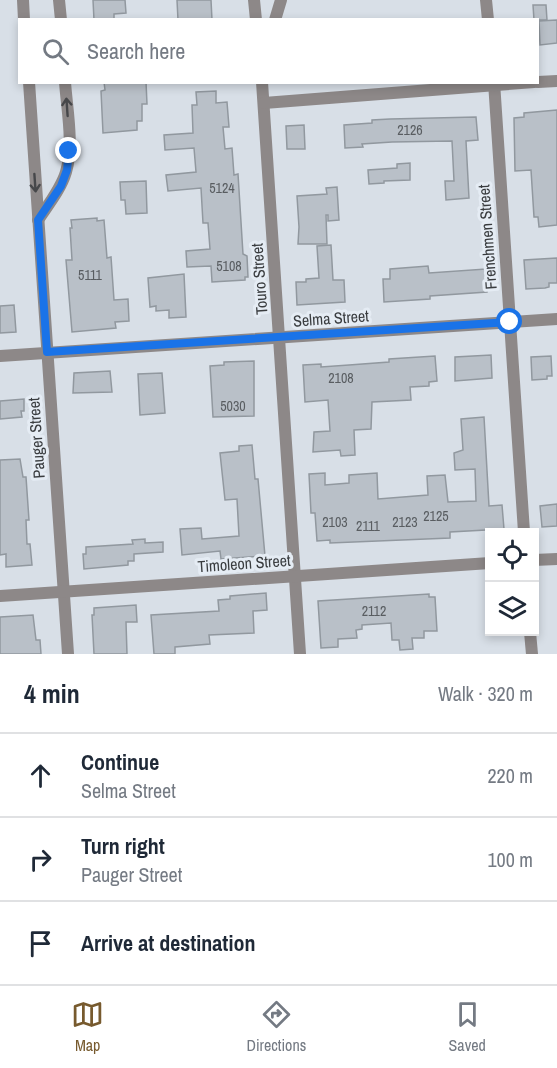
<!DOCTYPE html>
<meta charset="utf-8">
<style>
:root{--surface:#fff;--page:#f6f6f7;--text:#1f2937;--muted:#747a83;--line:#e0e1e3;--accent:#775a2e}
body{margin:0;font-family:"Archivo Narrow",sans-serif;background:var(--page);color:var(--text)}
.controls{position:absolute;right:18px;bottom:18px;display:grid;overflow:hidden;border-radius:0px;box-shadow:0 3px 9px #0003}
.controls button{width:54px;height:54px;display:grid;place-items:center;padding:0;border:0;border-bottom:2px solid var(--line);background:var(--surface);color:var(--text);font:30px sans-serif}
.stop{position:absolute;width:18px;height:18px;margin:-14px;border:4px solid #1a73e8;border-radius:50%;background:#fff}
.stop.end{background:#1a73e8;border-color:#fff;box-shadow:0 2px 6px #0008}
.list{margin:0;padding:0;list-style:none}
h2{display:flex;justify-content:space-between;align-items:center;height:78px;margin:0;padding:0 24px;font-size:26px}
h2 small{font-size:20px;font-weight:400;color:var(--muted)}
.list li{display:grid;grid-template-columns:39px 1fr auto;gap:18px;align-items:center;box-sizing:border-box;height:84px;padding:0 24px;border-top:2px solid var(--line)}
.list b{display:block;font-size:22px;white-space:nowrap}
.list p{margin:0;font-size:20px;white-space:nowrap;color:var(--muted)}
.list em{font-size:20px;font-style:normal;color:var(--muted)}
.icon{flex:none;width:33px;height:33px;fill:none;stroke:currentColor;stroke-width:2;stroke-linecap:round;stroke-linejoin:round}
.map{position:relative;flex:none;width:557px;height:654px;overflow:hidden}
.search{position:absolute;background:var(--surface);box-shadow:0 3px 9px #0003;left:18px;right:18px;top:18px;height:66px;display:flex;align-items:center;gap:15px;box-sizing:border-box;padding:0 21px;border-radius:0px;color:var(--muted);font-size:22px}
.sheet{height:330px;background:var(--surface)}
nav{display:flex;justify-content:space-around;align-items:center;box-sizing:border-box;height:84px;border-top:2px solid var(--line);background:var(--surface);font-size:16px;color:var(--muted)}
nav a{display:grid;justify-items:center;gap:3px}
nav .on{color:var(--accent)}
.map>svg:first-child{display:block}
</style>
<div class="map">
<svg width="557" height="654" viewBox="0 0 557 654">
<rect width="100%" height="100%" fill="#d8dfe7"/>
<g fill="#b9c0c8" stroke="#91989f" stroke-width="1.5">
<polygon points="93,0 125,0 126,13 114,14 114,20 94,20"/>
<polygon points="177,0 211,0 212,20 178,20"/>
<polygon points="533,5 546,5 547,20 534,20"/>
<polygon points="557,20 557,43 540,45 539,21"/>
<polygon points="104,82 146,82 147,104 142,104 142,121 137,121 137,130 103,133 101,91 105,90"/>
<polygon points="216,91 216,103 227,102 229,127 223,127 225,149 232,148 234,175 238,174 243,254 247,256 248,277 245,277 245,280 212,282 211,266 187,267 186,251 210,249 208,223 203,223 201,188 168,191 166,175 196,172 194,148 165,150 164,135 193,133 192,105 197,105 196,92"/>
<polygon points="557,110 557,225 539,227 538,217 534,217 531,170 515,171 514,118 524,117 524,113"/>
<polygon points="476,117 478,140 466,141 469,198 446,200 445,181 454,181 452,141 392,142 362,144 363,147 345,148 344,125 372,123 372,120 390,119"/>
<polygon points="304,125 305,149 287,149 286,126"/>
<polygon points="410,163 410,180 384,181 384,183 369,184 368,170 397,168 397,164"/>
<polygon points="146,181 147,213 126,214 125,200 121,200 120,182"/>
<polygon points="337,187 339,220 328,221 328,215 326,215 327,244 298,244 299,227 297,196 327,194 326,188"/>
<polygon points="97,218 97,221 104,220 107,258 111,257 114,300 128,299 129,321 115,322 116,328 72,332 66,260 72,260 70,228 72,228 71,220"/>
<polygon points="331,245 333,280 344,280 345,302 297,305 296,282 306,282 306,279 319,278 317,246"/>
<polygon points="557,258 557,283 549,283 549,287 545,288 526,289 524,260"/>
<polygon points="428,266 429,273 486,269 487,292 430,296 430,299 384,302 383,279 390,279 390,269"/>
<polygon points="184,274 186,317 169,318 169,310 156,311 156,306 150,307 148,278"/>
<polygon points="14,305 16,332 0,333 0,306"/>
<polygon points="491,355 492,378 455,381 455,357"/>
<polygon points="435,356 437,381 429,382 429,386 410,387 411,400 372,402 371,429 354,430 355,455 341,456 340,450 313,452 314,432 330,431 328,400 305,402 303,365 321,364 321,367 349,365 389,362 389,359"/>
<polygon points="551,356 552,376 547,376 547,379 532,380 531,357"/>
<polygon points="254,361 254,416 213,417 210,366 224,365 224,362"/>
<polygon points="110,371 112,392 73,393 74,373"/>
<polygon points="162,373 165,413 140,415 138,374"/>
<polygon points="24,399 24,411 21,411 22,417 0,419 0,401"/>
<polygon points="484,417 489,506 502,505 504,529 450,532 450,538 330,543 330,540 317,541 315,513 311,513 309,474 325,473 325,485 349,483 349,475 377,473 378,499 428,495 427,476 445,475 448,502 476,501 475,469 455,470 454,453 463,450 461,419"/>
<polygon points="252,445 255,479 258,479 265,556 221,559 220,551 182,555 180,529 201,528 202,539 239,536 237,499 225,500 220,453 239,451 239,446"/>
<polygon points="20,459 23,477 26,477 29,520 26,520 27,544 30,544 32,565 6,567 6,554 0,555 0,460"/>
<polygon points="557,504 557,526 542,527 540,506"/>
<polygon points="145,539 145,543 163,542 163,552 134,554 134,561 128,561 128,565 84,569 83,554 86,554 86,547 133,544 132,540"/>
<polygon points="266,593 267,610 253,611 254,633 209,635 210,644 175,647 175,654 154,654 151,615 219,611 218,600 230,599 230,596"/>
<polygon points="429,594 429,597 435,597 437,631 424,631 424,638 412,638 413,649 400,650 399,640 392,640 391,623 362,625 362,629 356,630 357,638 338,639 338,647 321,648 318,601"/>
<polygon points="136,605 137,622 126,622 127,654 94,654 92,615 94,615 94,608"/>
<polygon points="33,615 36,640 40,640 41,654 0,654 0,617"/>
</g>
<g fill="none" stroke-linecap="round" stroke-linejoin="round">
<g stroke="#8d8888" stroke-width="12">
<polyline points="23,0 24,20"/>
<polyline points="59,0 61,20"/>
<polyline points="254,0 256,20"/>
<polyline points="486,0 488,20"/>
<polyline points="275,20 281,0"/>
<polyline points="29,82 68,654"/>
<polyline points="262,82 300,654"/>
<polyline points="494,82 524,532"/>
<polyline points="538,82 557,81"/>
<polyline points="264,103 534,82"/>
<path d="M 38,220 C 48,205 61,189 66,172 C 74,145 67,110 65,82"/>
<polyline points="0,356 557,319"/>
<polyline points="534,560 557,559"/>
<polyline points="0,596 490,563"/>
<polyline points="530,632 532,654"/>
</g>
</g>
<defs><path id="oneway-shaft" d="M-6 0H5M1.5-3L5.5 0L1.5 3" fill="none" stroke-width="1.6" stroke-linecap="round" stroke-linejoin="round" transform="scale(1.5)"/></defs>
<g stroke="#46474a">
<use href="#oneway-shaft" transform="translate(67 107) rotate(-94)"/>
<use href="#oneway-shaft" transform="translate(35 183) rotate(86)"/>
</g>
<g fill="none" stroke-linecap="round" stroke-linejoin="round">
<polyline stroke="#1a73e8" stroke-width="8" points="69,151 67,170 61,186 38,220 47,352 510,322"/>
</g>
<g text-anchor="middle" stroke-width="6" stroke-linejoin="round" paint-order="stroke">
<g font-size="14" fill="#595d61">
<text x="410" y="135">2126</text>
<text x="222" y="193">5124</text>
<text x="229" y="271">5108</text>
<text x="90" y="280">5111</text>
<text x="341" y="383">2108</text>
<text x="233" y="411">5030</text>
<text x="436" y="521">2125</text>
<text x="335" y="527">2103</text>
<text x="405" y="527">2123</text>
<text x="368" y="531">2111</text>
<text x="374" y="616">2112</text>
</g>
<g font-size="16" fill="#393c3f" stroke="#e5ecf4">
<text transform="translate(487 237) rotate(-94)" y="6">Frenchmen Street</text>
<text transform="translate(259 279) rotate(-94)" y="6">Touro Street</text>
<text transform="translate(331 318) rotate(-4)" y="6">Selma Street</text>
<text transform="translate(36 438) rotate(-94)" y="6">Pauger Street</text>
<text transform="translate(244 563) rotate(-4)" y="6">Timoleon Street</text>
</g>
</g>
</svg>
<div class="controls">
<button><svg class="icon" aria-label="locate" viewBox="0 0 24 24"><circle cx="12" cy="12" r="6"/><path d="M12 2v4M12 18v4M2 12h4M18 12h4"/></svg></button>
<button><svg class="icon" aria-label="layers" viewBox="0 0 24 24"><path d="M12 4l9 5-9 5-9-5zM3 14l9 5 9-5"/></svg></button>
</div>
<div class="stop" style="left:510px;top:322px"></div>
<div class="stop end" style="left:69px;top:151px"></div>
<div class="search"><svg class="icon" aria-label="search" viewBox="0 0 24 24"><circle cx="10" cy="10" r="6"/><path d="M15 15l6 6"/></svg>Search here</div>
</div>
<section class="sheet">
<h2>4 min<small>Walk · 320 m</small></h2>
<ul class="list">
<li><svg class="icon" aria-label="ahead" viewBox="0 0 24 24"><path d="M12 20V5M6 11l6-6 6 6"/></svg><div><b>Continue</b><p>Selma Street</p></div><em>220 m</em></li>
<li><svg class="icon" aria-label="right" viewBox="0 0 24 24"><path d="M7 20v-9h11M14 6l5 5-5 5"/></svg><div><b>Turn right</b><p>Pauger Street</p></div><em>100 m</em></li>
<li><svg class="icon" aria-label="arrive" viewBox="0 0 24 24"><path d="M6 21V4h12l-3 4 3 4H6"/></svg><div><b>Arrive at destination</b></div></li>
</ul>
</section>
<nav>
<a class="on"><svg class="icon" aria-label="map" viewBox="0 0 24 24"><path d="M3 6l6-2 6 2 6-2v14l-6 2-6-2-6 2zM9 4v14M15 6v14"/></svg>Map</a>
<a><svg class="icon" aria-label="directions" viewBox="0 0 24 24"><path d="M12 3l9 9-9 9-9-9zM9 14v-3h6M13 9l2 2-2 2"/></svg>Directions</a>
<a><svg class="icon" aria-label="saved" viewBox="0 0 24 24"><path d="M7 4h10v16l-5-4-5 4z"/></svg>Saved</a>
</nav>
